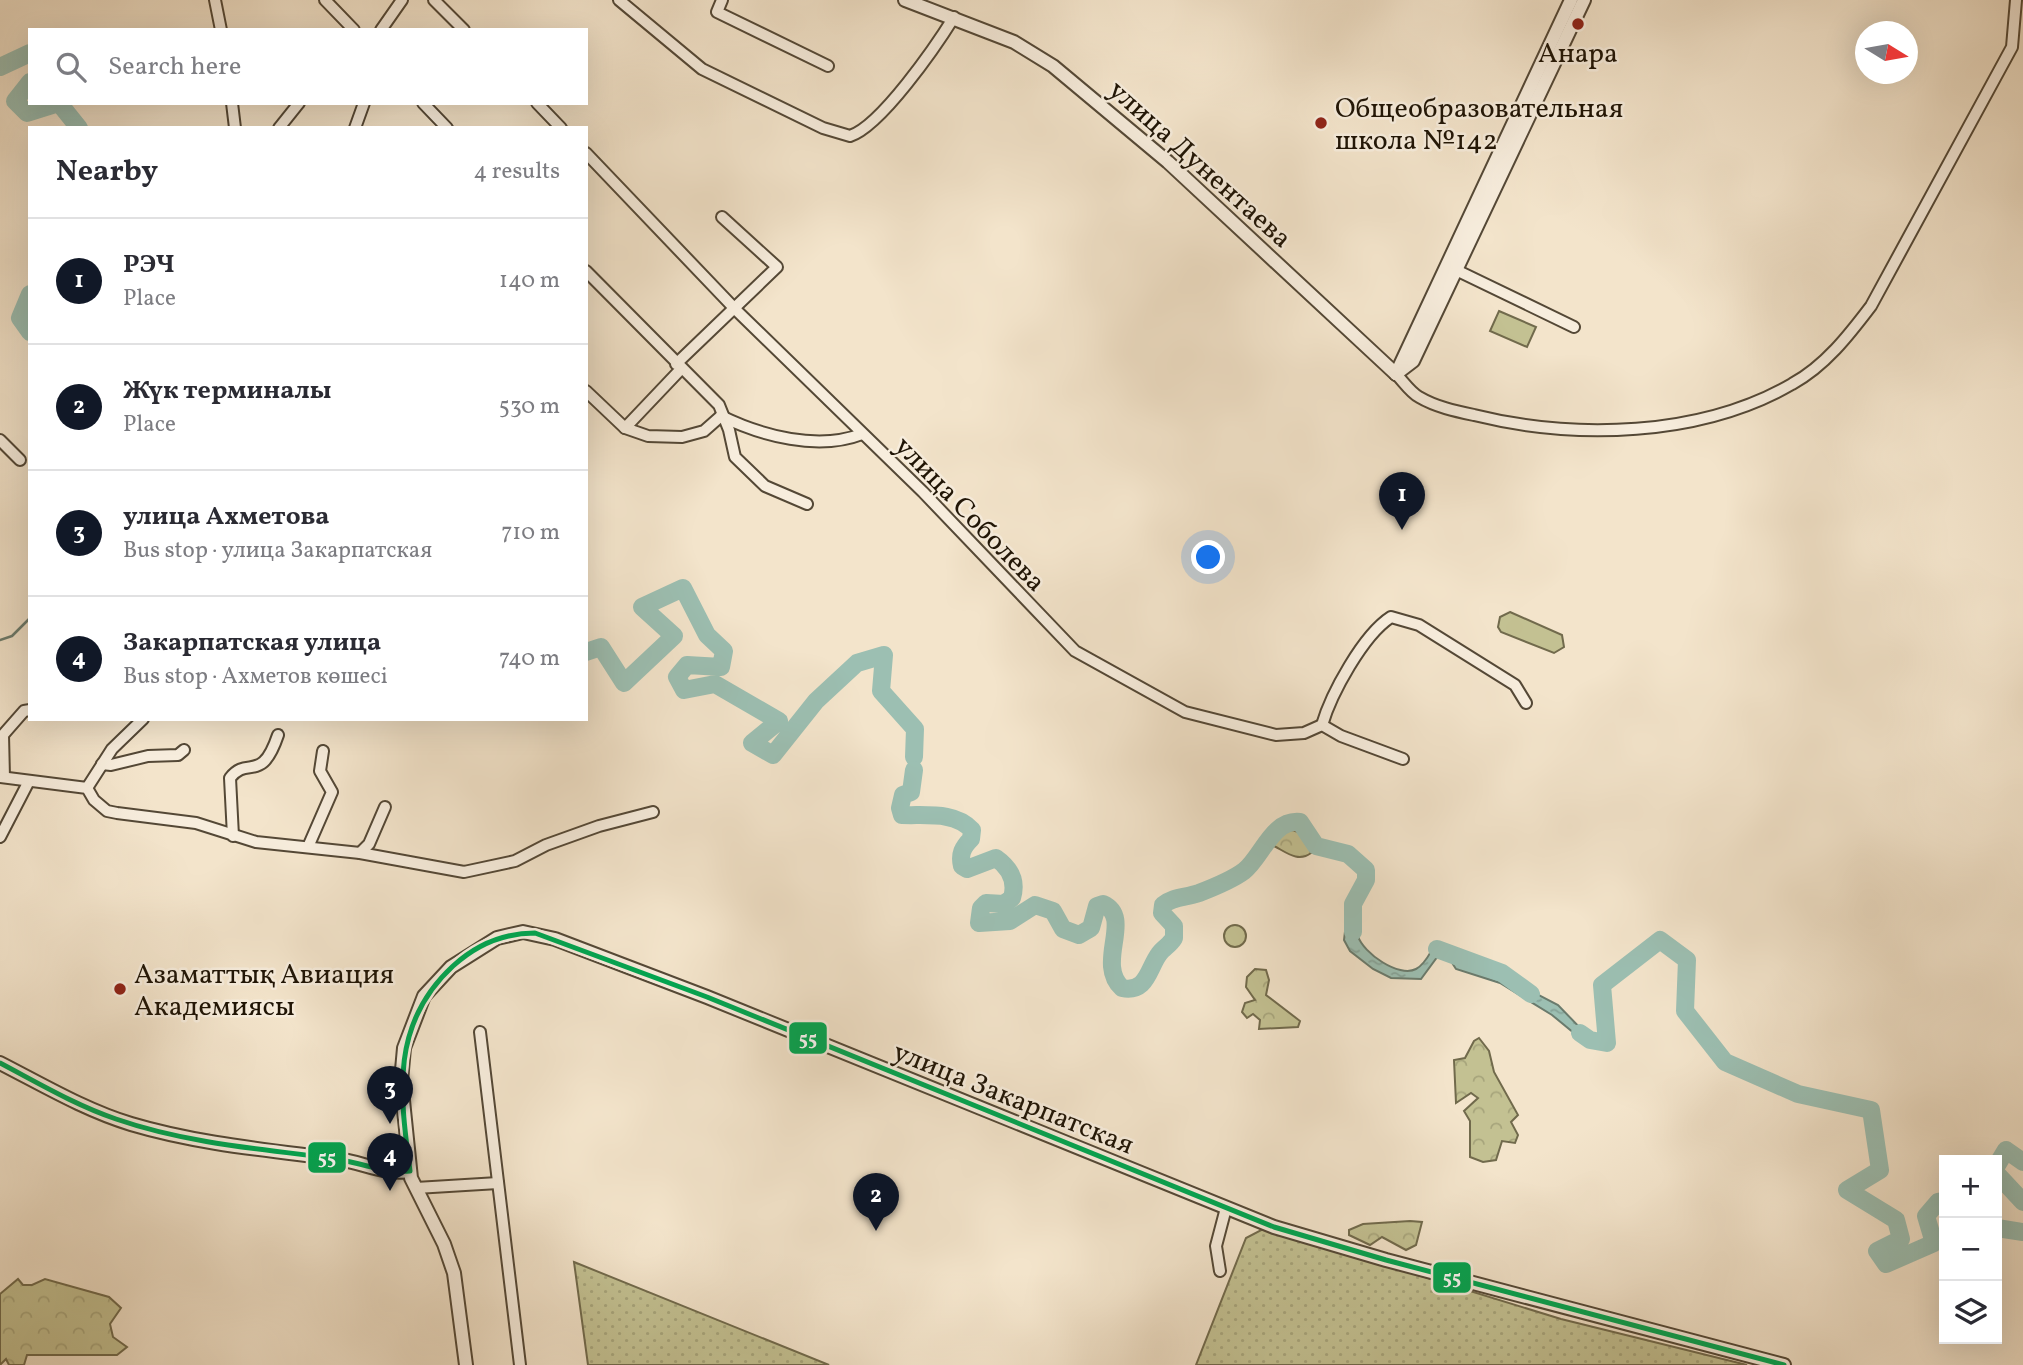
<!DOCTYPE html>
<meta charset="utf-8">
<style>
:root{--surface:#fff;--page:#f2f2f3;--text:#2b2b33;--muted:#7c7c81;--line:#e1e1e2;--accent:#111827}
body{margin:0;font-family:Vollkorn,serif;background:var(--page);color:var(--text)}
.controls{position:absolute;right:21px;bottom:21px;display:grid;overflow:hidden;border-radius:0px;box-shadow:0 7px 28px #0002}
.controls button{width:63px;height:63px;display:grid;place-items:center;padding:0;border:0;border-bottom:2px solid var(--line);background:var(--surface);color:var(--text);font:35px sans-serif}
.compass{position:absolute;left:1855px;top:21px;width:63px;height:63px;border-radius:50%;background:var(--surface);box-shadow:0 7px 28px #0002;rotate:101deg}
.you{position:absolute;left:1209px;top:558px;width:24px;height:24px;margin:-18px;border:5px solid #fff;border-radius:50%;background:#1a73e8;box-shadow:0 0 0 10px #1a73e833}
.badge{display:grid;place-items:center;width:46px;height:46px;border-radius:50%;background:var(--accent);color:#fff;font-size:23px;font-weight:700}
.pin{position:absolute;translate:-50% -58px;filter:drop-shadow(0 2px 4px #0008)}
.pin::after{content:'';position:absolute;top:37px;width:24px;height:21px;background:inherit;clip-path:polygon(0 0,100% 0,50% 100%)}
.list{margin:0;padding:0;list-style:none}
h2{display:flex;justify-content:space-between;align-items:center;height:91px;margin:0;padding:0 28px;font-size:30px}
h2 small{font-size:23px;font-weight:400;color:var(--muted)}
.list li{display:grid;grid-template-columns:46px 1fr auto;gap:21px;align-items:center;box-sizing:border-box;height:126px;padding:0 28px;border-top:2px solid var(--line)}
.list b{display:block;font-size:26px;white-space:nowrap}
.list p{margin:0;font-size:23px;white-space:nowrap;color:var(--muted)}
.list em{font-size:23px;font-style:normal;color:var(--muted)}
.icon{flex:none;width:38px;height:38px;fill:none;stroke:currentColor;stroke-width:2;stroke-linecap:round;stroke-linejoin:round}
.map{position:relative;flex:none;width:2023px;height:1365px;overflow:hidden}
.search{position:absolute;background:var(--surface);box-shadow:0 7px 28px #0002;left:28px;top:28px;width:560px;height:77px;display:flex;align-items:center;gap:18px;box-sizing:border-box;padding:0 24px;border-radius:0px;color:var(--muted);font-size:26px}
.panel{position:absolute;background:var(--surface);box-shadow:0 7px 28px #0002;left:28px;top:126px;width:560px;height:595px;border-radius:0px}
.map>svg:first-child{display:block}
</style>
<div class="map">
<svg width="2023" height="1365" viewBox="0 0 2023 1365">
<defs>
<pattern id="grass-dots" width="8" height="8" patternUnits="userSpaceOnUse" patternTransform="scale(1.75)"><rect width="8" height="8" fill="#c3c192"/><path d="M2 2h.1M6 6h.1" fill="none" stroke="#a7a57c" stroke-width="1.8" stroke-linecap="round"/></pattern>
<pattern id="forest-crowns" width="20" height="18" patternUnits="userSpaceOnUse" patternTransform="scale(1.75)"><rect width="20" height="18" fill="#c3c192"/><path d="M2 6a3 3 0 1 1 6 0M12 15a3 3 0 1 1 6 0" fill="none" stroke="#a7a57c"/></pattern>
<pattern id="water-ripples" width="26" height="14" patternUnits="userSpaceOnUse" patternTransform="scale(1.75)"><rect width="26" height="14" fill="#9cbfb2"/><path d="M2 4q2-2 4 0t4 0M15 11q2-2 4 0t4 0" fill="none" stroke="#86a398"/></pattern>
</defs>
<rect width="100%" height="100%" fill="#f3e4cb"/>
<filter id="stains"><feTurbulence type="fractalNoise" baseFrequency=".00286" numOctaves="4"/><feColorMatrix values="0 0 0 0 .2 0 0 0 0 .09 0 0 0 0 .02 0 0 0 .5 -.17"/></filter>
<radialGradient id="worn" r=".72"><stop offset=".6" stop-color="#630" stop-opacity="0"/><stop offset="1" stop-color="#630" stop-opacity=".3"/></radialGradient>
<g fill="url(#grass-dots)" stroke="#716a4c" stroke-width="2">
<polygon points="1265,1228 1561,1319 1747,1365 1196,1365 1246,1238"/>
<polygon points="574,1262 829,1365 588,1365"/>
</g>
<g fill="url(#forest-crowns)" stroke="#716a4c" stroke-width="2">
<path d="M 1293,830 C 1304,834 1307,841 1311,853 C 1298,863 1286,852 1274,846 L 1274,839 L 1280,832 Z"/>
<circle cx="1235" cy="936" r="11"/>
<polygon points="1255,969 1266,970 1269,980 1266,995 1300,1021 1298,1027 1259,1029 1260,1020 1253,1014 1247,1018 1242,1012 1245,1003 1255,1000 1246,987 1247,977"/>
<polygon points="1479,1038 1489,1051 1494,1072 1518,1115 1511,1122 1518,1135 1515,1143 1502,1141 1496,1160 1483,1162 1470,1157 1470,1121 1464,1111 1478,1098 1471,1093 1456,1103 1454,1060 1465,1058 1474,1041"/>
<polygon points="1410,1221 1422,1222 1416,1245 1406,1250 1382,1237 1370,1245 1349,1235 1349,1230 1363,1224"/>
<polygon points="18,1279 23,1285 32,1285 45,1279 109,1297 121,1308 110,1324 113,1337 127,1347 117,1355 27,1355 24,1365 9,1365 6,1359 0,1365 0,1294"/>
</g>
<g fill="#c3c192" stroke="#716a4c" stroke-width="2">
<polygon points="1499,311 1536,327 1527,347 1490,331"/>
<polygon points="1510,612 1562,635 1564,647 1554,653 1501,632 1498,627 1500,617"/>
</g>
<path fill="url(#water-ripples)" stroke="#6a7b6d" stroke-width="2" d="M 1348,906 L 1356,909 C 1356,917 1355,928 1358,936 C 1363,953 1399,978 1416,969 C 1424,965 1429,955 1433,948 L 1442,946 L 1472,967 L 1492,971 L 1558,1005 L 1584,1032 L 1593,1037 L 1598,1035 L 1600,1048 L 1591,1047 L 1552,1015 L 1500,983 L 1456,969 L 1447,955 L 1438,956 L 1421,979 L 1391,978 L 1373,969 L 1350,951 L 1344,940 Z"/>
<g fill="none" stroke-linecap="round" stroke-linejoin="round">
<polyline stroke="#6a7b6d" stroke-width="2.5" points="0,640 12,636 30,618"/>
<g stroke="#9cbfb2" stroke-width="18">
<polyline points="0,67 30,53"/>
<polyline points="30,82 15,101 27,113 59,103"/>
<polyline points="59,103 79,128"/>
<polyline points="30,294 20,318 30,332"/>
<polyline points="586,652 601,647 624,683 674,636 642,607 683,588 707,635 724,651 721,667 687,665 677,677 684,690 715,684 779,721 752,743 773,755 816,701 857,663 884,655 881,691 915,729 914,757"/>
<path d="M 914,770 L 911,792 L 903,795 L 900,808 L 902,815 C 925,816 955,811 972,830 L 971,839 C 963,847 959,854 962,866 L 967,869 L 996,858 C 1010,868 1017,881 1012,898 L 1004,904 L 986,903 L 981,908 L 979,923 L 1010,921 L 1035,905 L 1053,911 L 1063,929 L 1079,935 L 1091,928 L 1097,906 L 1103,904 C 1134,918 1095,963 1122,988 C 1147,993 1148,969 1159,954 C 1163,948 1170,945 1174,938 L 1174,926 L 1162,913 L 1163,905 C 1174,896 1185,898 1199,893 C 1212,888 1232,880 1244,871 C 1262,857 1272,819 1300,822 L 1316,846 L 1348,854 L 1366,870 L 1366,880 L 1353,904 L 1353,932"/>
<polyline points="1437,949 1502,973 1531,994"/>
<polyline points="1580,1033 1590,1040 1607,1043 1602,985 1660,940 1687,960 1685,1011 1725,1062 1798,1094 1871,1110 1880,1170 1847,1190 1896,1220 1901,1239 1877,1251 1886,1264 1934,1243 1926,1216 1938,1202 1944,1201"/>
<polyline points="1997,1165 2006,1150 2023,1162"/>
<polyline points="1997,1174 2023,1202"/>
<polyline points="1997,1228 2023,1232"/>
</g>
<g stroke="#544836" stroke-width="14">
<g id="minor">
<polyline points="215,0 221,30"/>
<polyline points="325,0 354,30"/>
<polyline points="434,0 464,30"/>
<path d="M 619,0 L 702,69 L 823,128 L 850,136 C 881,126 936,46 954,17"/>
<polyline points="722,0 717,12 828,66"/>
<polyline points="381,30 402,0"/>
<polyline points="232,103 235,128"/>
<polyline points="423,103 447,128"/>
<polyline points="537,103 561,128"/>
<polyline points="279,128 299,103"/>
<polyline points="355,128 364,103"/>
<polyline points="586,153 736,310 923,492 1075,651 1185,712 1276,735 1304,733 1322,725 1341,736 1403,759"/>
<polyline points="1456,270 1574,327"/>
<polyline points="586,271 719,405 729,430 735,457 765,486 807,504"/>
<polyline points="676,364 777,267 722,217"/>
<path d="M 1396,374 C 1403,381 1410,392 1419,397 C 1436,407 1455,411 1474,415 C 1575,440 1700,437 1792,384 C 1825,366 1849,335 1871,306 L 2012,47 L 2016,0"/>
<polyline points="586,391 625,428 648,436 682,437 704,431 721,416"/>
<path d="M 721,416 C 762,436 818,451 862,434"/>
<polyline points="625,428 681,369"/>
<polyline points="0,440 20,460"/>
<path d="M 1322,725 C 1331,694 1363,635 1391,617 L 1419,625 L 1515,685 L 1526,703"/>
<polyline points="102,764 111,765 148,756 178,755 184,750"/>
<polyline points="0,777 87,788 94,800 107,811 117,813 196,823 256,842 360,853 464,872 515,861 546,845 599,826 653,812"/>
<polyline points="4,777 3,735 24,711 30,710"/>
<polyline points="87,788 112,749 143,719"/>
<path d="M 233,836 L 230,778 C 248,755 261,785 278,735"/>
<polyline points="0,837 29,781"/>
<polyline points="308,847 332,792 320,771 323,751"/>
<polyline points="360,853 369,844 385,807"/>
<polyline points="480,1032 520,1365"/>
<polyline points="416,1188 498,1183"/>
<polyline points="1220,1271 1216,1246 1226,1208"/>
</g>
</g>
<g stroke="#544836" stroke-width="16">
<g id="tertiary">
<polyline points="905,0 1014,42 1053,66 1168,162 1396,374"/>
<polyline points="1396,374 1413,361 1584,0"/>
<polyline points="1396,374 1571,0"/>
<path d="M 0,1063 C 43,1085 85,1110 131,1124 C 198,1144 268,1150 337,1159 C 362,1162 385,1175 410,1171"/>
<polyline points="466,1365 454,1273 444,1244 411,1178 401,1081 404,1048 424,996 451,967 497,938 523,932 555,939 707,997 1274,1227 1386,1260 1784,1365"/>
</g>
</g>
<use href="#minor" stroke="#f7eddd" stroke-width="10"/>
<use href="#tertiary" stroke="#f7eddd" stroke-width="12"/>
<g stroke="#f7eddd" stroke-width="10">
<path id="bus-1" d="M 0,1063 C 38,1083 75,1105 116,1119 C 185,1143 259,1149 331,1158 C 358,1162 383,1173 410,1171 C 400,1094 390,1024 453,966 C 476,945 503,933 535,933 L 707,997 L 1274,1227 L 1386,1260 L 1784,1365"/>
</g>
<use href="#bus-1" stroke="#00a651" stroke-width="5"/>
</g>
<g fill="#8f2418" stroke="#f7eddd" stroke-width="2.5">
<circle cx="1578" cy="24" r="7"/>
<circle cx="1321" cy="123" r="7"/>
<circle cx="120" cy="989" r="7"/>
</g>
<g text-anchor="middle" stroke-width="5" stroke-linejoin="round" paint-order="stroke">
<g font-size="28" fill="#1f1405" stroke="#f7eddd" text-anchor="start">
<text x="1578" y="62" text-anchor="middle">Анара</text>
<text x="1335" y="117">Общеобразовательная<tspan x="1335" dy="32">школа №142</tspan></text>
<text x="134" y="983">Азаматтық Авиация<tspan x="134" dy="32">Академиясы</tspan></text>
</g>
<g font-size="28" fill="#1f1405" stroke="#f7eddd">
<text transform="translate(1201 163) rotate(42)" y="10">улица Дунентаева</text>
<text transform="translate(971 513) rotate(46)" y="10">улица Соболева</text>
<text transform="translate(1014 1097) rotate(22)" y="10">улица Закарпатская</text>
</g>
</g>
<g stroke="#f7eddd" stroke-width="2.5">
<rect x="788" y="1021" width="40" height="34" rx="7" fill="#00a651"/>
<rect x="307" y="1141" width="40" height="33" rx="7" fill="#00a651"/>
<rect x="1432" y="1261" width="40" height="33" rx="7" fill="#00a651"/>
</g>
<g font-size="19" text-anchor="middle" font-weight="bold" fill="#fff">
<text x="808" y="1045">55</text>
<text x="327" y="1164">55</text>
<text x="1452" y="1284">55</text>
</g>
<rect width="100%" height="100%" filter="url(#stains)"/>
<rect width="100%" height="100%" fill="url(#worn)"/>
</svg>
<div class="controls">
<button>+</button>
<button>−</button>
<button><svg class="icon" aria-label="layers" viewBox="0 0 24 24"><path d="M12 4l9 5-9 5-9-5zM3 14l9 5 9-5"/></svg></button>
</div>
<svg class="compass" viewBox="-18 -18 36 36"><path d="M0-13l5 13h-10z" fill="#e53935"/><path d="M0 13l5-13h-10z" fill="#7c7c81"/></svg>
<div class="you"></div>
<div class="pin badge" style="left:1402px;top:530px">1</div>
<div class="pin badge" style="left:876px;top:1231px">2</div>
<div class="pin badge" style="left:390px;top:1124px">3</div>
<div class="pin badge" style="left:390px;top:1191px">4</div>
<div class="search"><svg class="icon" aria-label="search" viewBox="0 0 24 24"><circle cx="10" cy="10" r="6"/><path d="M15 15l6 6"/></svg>Search here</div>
<section class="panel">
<h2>Nearby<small>4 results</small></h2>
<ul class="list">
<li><span class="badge">1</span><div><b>РЭЧ</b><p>Place</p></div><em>140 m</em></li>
<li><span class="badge">2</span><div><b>Жүк терминалы</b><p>Place</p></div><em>530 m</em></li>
<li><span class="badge">3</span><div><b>улица Ахметова</b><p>Bus stop · улица Закарпатская</p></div><em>710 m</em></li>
<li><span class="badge">4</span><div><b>Закарпатская улица</b><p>Bus stop · Ахметов көшесі</p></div><em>740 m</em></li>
</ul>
</section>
</div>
